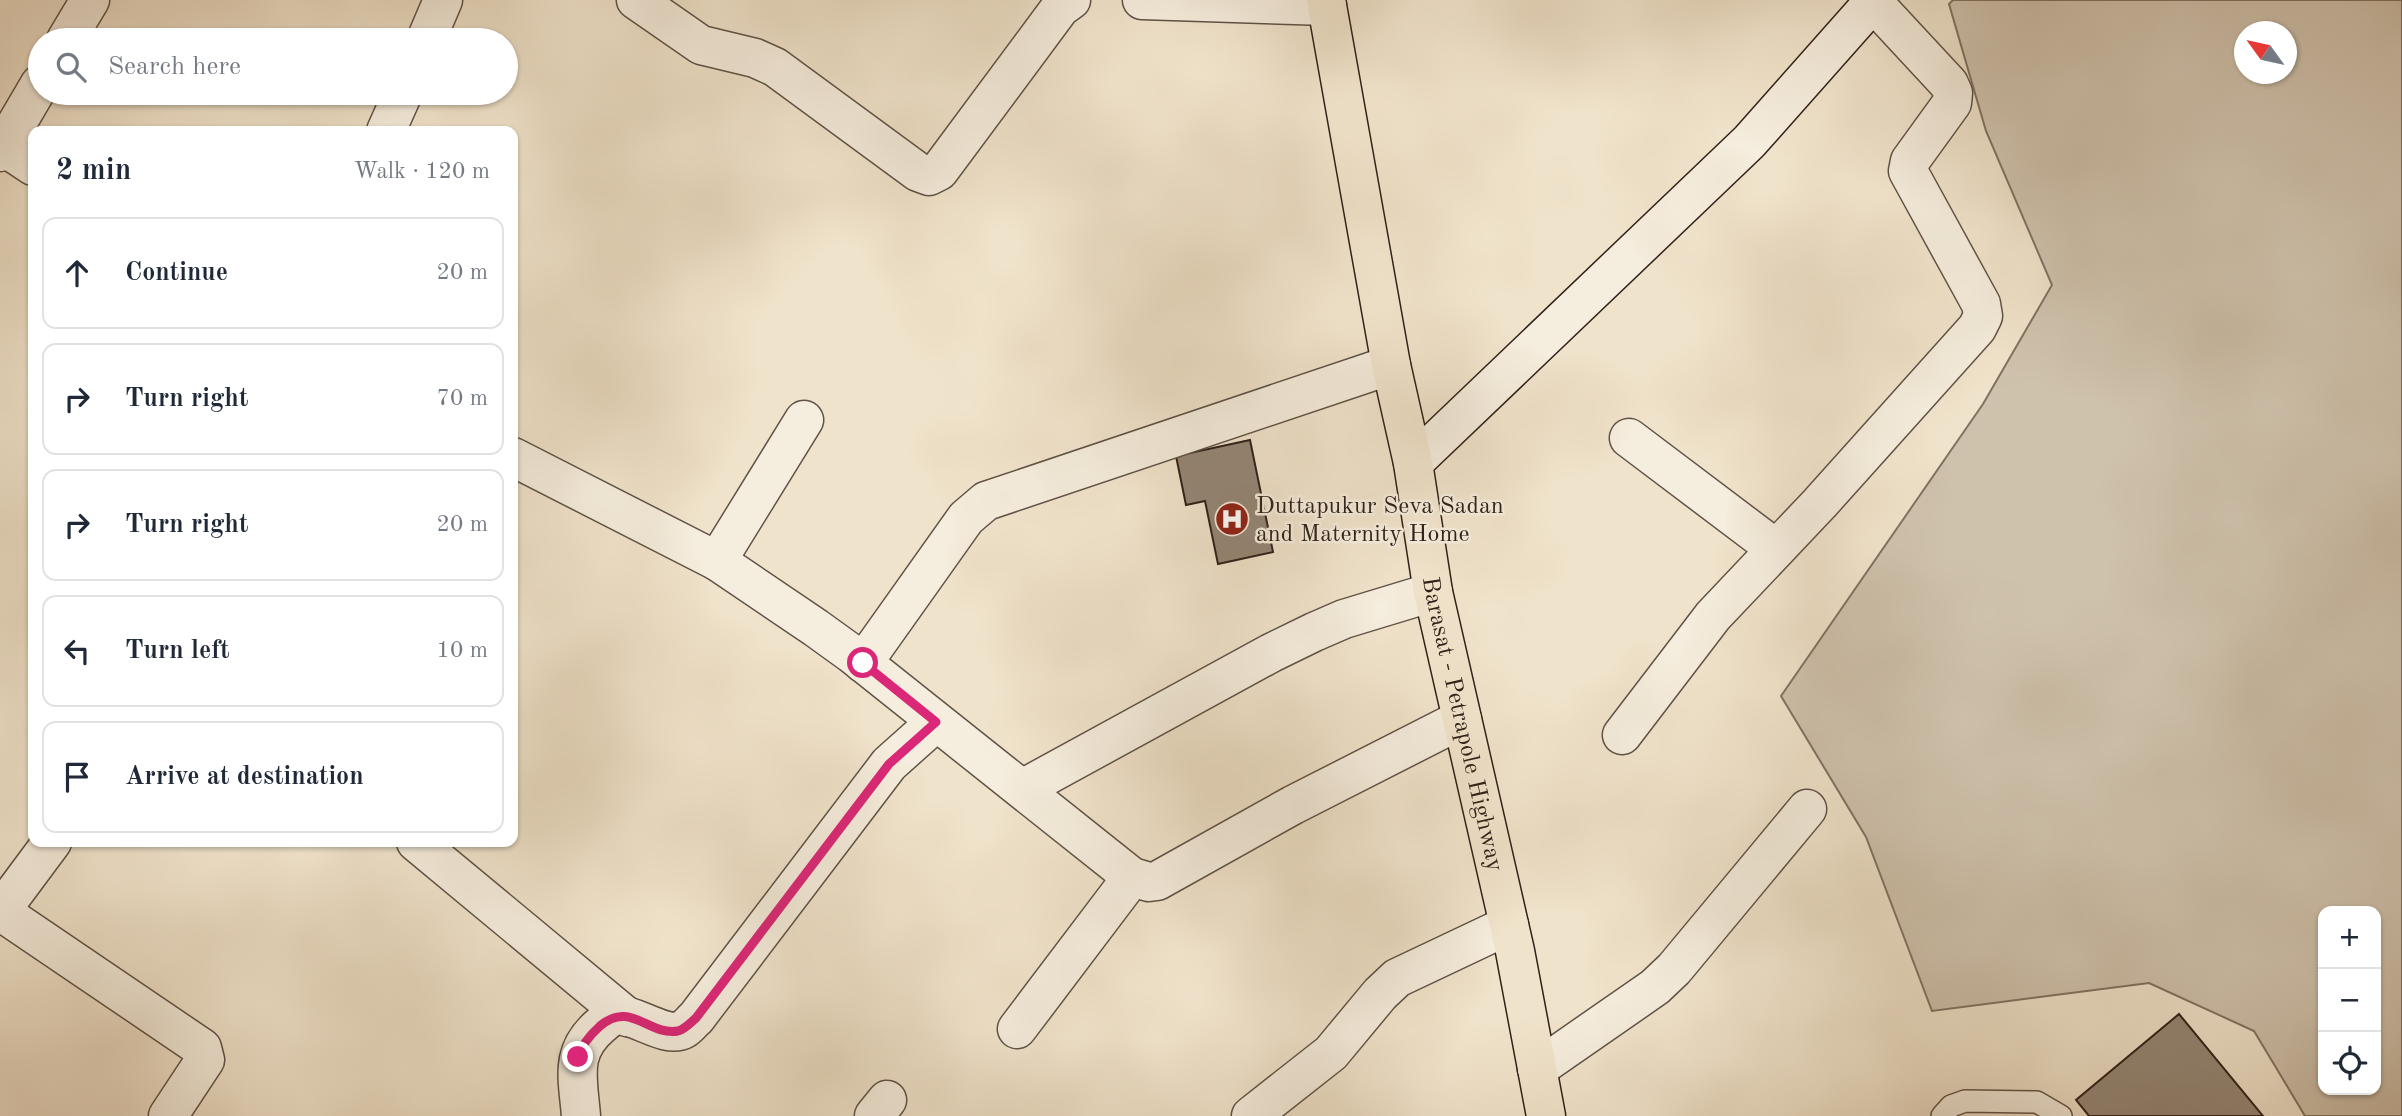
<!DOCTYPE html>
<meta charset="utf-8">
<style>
:root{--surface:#fff;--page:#f2f2f3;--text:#1f2937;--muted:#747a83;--line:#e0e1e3}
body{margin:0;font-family:"Old Standard TT",serif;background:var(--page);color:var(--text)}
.controls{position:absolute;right:21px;bottom:21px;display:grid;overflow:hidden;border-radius:14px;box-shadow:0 2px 5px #0004}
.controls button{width:63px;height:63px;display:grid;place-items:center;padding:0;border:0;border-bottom:2px solid var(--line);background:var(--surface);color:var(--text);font:35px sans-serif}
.compass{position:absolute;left:2234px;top:21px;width:63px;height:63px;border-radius:50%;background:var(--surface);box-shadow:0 2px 5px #0004;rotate:303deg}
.stop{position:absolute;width:21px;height:21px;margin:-16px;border:5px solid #db2777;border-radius:50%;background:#fff}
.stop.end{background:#db2777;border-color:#fff;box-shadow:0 2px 7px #0008}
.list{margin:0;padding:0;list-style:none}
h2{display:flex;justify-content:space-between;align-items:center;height:91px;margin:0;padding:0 28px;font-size:30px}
h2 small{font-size:23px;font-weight:400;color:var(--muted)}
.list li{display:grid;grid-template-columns:46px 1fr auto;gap:21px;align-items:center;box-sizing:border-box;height:112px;margin:0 14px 14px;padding:0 14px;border:2px solid var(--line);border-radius:14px}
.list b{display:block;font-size:26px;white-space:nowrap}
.list em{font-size:23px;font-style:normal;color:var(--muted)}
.icon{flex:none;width:38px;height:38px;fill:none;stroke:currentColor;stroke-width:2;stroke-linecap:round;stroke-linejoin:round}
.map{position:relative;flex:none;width:2402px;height:1116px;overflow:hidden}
.search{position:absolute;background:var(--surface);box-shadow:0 2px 5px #0004;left:28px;top:28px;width:490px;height:77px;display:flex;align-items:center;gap:18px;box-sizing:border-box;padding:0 24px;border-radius:38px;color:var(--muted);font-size:26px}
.panel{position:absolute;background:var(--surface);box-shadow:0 2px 5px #0004;left:28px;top:126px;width:490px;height:721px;border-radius:14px}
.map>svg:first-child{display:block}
</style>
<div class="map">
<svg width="2402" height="1116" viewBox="0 0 2402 1116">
<rect width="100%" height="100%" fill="#f0e3cb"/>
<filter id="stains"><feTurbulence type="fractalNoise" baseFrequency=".00286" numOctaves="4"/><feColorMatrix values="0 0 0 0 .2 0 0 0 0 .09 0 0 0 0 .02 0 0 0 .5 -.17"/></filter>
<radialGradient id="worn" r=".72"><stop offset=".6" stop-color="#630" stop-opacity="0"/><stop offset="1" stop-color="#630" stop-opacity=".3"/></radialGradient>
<path fill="#cfc2ad" stroke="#807263" stroke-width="2" fill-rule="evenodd" d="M 1953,0 L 2402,0 L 2402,1116 L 2305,1116 L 2254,1031 L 2149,983 L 1932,1011 L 1866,837 L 1781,696 L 1983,404 L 2052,285 L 1986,131 L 1949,4 ZM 2244,32 L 2286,32 L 2286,74 L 2244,74 ZM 2323,911 L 2376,911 L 2376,1090 L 2323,1090 Z"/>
<g fill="#948676" stroke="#302119" stroke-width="2">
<polygon points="1250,440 1273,552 1218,564 1205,501 1186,505 1176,456"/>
<polygon points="2179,1014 2263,1116 2089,1116 2076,1100"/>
</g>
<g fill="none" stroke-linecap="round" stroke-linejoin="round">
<g stroke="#605246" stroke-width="24">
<polyline id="lane" points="1942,1116 1951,1106 1965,1101 2037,1102 2061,1116"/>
</g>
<g stroke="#605246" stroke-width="41">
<g id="street">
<polyline points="636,0 701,45 755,58 775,67 918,172 929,176 939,171 1060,8 1071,0"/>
<polyline points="1142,0 1327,6"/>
<polyline points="66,40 90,0"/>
<polyline points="426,40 443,0"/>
<polyline points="386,131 403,93"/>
<polyline points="3,146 33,166"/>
<polyline points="0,152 40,84"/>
<polyline points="1629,438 1776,549"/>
<polyline points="513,457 717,561 816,628 852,654 1132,877 1149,882 1157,881 1293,805 1462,719"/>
<polyline points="717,561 804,420"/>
<polyline points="863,663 966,518 986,501 1391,365"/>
<polyline points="1622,735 1713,616 1820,503 1977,328 1983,316 1981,304 1908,171 1910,161 1952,103 1953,93 1949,84 1873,2"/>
<polyline points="1022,789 1271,653 1314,632 1344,619 1433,592"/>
<polyline points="416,842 627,1017"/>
<polyline points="0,911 202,1048 205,1060 168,1116"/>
<polyline points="0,912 52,842"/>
<polyline points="1017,1029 1132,877"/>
<polyline points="1537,1069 1655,987 1674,969 1807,809"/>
<path d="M 581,1116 C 578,1078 569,1052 601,1025 C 607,1020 612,1015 620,1015 C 638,1016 667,1039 684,1029 C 688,1027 692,1021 696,1018 L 889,764 L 936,722"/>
<polyline points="874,1116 887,1100"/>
<polyline points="1251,1116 1331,1053 1380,994 1397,978 1509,925"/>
</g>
</g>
<g stroke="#302119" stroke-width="41">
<polyline id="secondary" points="1413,463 1749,142 1875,0"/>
</g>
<g stroke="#302119" stroke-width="41">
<g id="highway">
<path id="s1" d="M 1326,0 L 1391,365 L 1413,463 L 1433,592 L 1515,951 L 1546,1116"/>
</g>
</g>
<use href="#lane" stroke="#f5eddd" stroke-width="21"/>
<use href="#street" stroke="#f5eddd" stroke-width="38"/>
<use href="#secondary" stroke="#f5eddd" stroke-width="38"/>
<use href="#highway" stroke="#f0e3cb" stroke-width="38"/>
</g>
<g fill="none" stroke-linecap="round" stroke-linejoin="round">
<path stroke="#db2777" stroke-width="9" d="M 578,1057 C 582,1044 590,1035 600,1026 C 631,1000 648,1036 678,1031 C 685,1029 690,1023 696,1018 L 889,764 L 936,722 L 863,663"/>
</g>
<defs>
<g id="hospital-disc" transform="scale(1.75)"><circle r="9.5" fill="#8f2418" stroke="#f5eddd"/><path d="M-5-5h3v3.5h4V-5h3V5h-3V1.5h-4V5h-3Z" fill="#fff"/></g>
</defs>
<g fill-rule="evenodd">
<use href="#hospital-disc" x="1232" y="519"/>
</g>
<g text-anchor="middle" stroke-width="5" stroke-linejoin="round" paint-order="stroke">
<g font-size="24" fill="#302119" stroke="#f5eddd" text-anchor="start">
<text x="1256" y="513">Duttapukur Seva Sadan<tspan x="1256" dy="28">and Maternity Home</tspan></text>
</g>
<g font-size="24" fill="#302119" stroke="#f5eddd">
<text dy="8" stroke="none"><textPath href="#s1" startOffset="737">Barasat - Petrapole Highway</textPath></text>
</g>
</g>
<rect width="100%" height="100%" filter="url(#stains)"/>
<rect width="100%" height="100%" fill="url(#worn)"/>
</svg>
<div class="controls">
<button>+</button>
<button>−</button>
<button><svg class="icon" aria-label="locate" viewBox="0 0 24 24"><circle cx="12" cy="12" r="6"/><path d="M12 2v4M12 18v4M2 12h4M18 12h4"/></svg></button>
</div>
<svg class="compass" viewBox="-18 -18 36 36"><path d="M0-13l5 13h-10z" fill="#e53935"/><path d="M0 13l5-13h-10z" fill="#747a83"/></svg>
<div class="stop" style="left:863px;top:663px"></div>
<div class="stop end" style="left:578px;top:1057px"></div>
<div class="search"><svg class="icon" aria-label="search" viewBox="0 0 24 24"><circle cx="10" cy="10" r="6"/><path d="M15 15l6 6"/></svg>Search here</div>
<section class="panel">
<h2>2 min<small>Walk · 120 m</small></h2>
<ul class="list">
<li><svg class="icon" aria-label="ahead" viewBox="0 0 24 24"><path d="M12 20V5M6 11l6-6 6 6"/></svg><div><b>Continue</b></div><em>20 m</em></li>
<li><svg class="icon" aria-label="right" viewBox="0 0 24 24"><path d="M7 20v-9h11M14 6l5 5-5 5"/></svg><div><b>Turn right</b></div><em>70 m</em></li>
<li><svg class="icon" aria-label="right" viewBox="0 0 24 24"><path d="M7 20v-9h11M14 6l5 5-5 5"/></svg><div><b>Turn right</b></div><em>20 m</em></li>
<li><svg class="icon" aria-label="left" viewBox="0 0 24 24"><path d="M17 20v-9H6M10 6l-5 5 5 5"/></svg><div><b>Turn left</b></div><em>10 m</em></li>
<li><svg class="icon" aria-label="arrive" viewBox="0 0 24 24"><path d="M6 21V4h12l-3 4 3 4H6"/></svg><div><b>Arrive at destination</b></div></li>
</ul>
</section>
</div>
